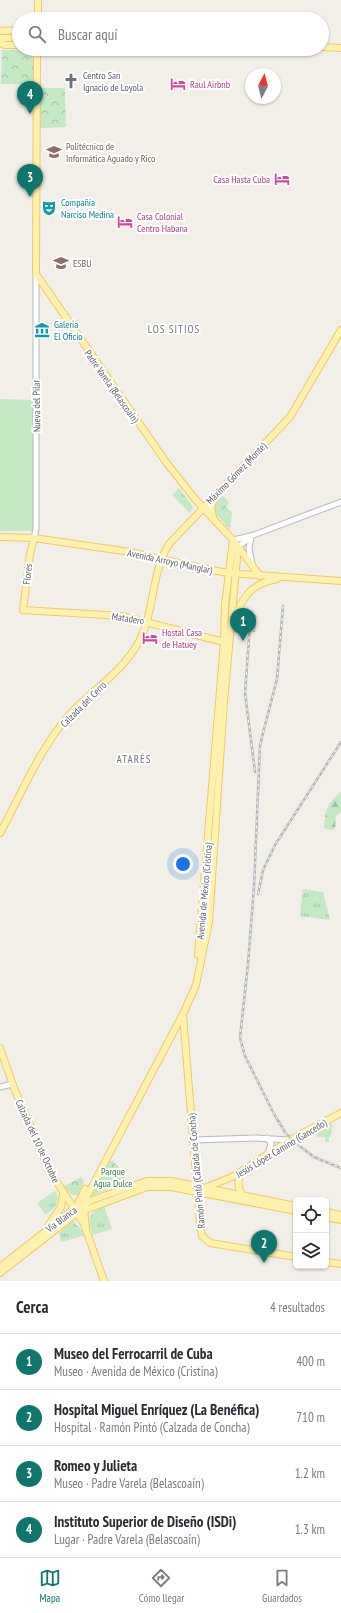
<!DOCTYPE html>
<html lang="es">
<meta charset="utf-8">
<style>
:root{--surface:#fff;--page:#f2f2f3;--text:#2b2b33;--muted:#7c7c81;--line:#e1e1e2;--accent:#0f766e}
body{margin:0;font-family:"PT Sans Narrow",sans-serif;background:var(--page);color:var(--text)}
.controls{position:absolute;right:12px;bottom:12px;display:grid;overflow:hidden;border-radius:6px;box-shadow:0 1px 3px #0004}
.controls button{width:36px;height:36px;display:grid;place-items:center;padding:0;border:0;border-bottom:1px solid var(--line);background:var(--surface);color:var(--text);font:20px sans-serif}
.compass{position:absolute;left:245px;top:68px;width:36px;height:36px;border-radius:50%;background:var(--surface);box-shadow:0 1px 3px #0004;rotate:7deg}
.you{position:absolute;left:183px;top:864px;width:14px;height:14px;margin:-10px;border:3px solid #fff;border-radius:50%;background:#1a73e8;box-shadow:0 0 0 6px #1a73e833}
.badge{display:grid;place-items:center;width:26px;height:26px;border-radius:50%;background:var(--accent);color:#fff;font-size:13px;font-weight:700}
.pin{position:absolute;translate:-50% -33px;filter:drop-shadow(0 1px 2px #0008)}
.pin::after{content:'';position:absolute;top:21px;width:14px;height:12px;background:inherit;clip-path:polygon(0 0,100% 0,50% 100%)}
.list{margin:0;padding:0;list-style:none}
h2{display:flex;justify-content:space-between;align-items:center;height:52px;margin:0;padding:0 16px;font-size:17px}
h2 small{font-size:13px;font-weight:400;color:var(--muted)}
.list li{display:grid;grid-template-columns:26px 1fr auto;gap:12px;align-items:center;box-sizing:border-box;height:56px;padding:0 16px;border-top:1px solid var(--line)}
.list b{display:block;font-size:15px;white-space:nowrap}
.list p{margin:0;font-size:13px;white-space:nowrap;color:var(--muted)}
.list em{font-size:13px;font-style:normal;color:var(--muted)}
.icon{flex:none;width:22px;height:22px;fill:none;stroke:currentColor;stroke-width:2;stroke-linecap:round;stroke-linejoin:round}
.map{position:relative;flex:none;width:341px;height:1281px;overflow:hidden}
.search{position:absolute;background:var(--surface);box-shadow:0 1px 3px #0004;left:12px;right:12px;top:12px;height:44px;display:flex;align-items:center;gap:10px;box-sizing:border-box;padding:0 14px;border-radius:22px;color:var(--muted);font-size:15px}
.sheet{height:276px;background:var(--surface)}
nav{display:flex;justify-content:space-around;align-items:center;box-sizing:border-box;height:56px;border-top:1px solid var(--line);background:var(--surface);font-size:11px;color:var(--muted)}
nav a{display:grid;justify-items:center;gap:2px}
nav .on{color:var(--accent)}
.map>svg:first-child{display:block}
</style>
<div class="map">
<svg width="341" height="1281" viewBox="0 0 341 1281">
<defs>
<pattern id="grass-tufts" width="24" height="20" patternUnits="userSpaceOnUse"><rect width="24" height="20" fill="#c5e8c5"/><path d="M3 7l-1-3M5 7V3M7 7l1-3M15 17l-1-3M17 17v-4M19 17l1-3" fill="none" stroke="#a3c0a4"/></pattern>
<pattern id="forest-firs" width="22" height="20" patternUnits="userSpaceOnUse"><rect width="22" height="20" fill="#c5e8c5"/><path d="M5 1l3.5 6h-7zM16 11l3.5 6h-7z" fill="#a3c0a4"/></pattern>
<pattern id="park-crowns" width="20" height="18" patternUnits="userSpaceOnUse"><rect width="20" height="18" fill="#c5e8c5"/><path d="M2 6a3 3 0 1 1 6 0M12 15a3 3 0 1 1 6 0" fill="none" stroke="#a3c0a4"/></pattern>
</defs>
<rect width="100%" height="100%" fill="#f1efe8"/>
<g fill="url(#grass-tufts)">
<polygon points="179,488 193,507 190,513 172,495"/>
<polygon points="303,889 323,892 330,920 300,916"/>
<path d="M 55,1191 C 61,1201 55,1210 45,1214 L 37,1203 Z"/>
<path d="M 104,1206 L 112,1229 L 93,1235 C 87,1219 88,1213 104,1206 Z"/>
<polygon points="73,1221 86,1235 61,1242 59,1233"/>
</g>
<path fill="url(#forest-firs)" d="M 341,792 L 341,812 L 336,816 L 335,829 L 331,830 L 324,828 C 326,809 326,805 341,792 Z"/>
<g fill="url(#park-crowns)">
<path d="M 2,50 C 37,50 34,50 33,84 L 1,84 Z"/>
<polygon points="39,88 65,88 66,127 40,128"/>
<polygon points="221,494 229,502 226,508 232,512 230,529 214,512 214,505"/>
<polygon points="108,1161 113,1161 120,1169 127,1182 90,1196"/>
<polygon points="81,1177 84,1182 77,1195 72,1195 63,1187"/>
</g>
<g fill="#c5e8c5">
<polygon points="0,399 33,400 33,531 0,531"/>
<polygon points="332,1123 331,1137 329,1137 329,1142 325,1142 325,1137 318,1137 315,1132"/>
</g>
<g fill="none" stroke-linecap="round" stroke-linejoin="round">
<g stroke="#b5b8bc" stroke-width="7">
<g id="minor">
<polyline points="251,536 249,549 252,564"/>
<polyline points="34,538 36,529 36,274"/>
<polyline points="233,540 251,536 341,502"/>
<polyline points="238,547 249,538"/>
<polyline points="0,1087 12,1084"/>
<polyline points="267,1138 271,1143 269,1152"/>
<polyline points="193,1140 256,1138 290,1140"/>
</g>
</g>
<g stroke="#f2c960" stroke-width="8">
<g id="major">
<polyline points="38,19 38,0"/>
<polyline points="0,31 19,30"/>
<polyline points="0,38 19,38"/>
<polyline points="0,43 5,45 19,45"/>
<polyline points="322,47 341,48"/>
<polyline points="37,49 36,274 166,462 195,499 233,540 260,576"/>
<polyline points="213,517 211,507 214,498"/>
<polyline points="0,537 34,538 130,552 201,568 228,573 341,581"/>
<polyline points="34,538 30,554 23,610 122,616 224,642 227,640"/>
<path d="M 233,621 C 243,597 250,584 277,579"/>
<path d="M 0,833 C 22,793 39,750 69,715 C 91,691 120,674 137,645 C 155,615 150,575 169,544 L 290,417 L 341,330"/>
<polyline points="198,955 224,642 225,605 233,540"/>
<polyline points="183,1015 200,1224 202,1236 210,1243 296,1257"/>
<polyline points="0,1048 14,1088 49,1170 84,1224 104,1281"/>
<path d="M 242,1171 C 238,1179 236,1188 243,1195"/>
<polyline points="207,1187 232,1177 290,1140 341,1113"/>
<polyline points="326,1212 341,1215"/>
<polyline points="77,1213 78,1203 85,1189"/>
<polyline points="326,1217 341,1220"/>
<polyline points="48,1226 61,1207 63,1193"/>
<polyline points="86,1228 84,1209 86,1198 183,1014 196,985 209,922 224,702 238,547"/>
<polyline points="326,1262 341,1264"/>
<polyline points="0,1267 74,1209 92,1200 147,1181 171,1181 296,1206"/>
<polyline points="0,1273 77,1213 147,1187 171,1187 296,1211"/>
</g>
</g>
<use href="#minor" stroke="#fff" stroke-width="5"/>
<use href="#major" stroke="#fff2af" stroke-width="6"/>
<g stroke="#b6b7b8" stroke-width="2.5">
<g id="rail">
<polyline points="283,606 277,679 260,745 254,887 248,964 240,1038 245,1056 274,1114 285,1132 293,1141 314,1157 341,1168"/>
<polyline points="250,624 245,693 255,772"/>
<polyline points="254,631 255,616"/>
<polyline points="258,894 263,870 275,845 341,742"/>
</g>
</g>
<use href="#rail" stroke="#fff" stroke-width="1" stroke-dasharray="3" stroke-linecap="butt"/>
</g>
<defs>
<g id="church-bare" transform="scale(1.2)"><path d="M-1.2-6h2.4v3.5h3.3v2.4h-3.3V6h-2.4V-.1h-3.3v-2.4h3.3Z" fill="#6b7280" stroke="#fff" stroke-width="2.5" paint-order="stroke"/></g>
<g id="hotel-bare" transform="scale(1.2)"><path d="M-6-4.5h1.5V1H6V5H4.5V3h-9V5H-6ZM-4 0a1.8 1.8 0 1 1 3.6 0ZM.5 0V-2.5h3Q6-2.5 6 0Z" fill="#d1479c" stroke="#fff" stroke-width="2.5" paint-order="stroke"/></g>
<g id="school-bare" transform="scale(1.2)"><path d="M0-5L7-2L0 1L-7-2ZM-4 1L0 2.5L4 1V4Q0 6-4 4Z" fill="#8d6e63" stroke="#fff" stroke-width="2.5" paint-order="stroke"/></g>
<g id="theatre-bare" transform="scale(1.2)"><path d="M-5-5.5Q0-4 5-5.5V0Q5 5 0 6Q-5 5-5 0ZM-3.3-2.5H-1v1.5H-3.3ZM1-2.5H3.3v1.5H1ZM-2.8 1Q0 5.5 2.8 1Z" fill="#0f9aa8" stroke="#fff" stroke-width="2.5" paint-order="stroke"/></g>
<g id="museum-bare" transform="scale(1.2)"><path d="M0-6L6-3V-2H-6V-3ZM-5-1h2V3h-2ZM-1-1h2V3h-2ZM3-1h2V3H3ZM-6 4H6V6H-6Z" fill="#0f9aa8" stroke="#fff" stroke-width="2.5" paint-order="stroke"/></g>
</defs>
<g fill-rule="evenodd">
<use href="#church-bare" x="71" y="81"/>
<use href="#hotel-bare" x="178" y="84"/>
<use href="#school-bare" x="54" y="152"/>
<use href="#hotel-bare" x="282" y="179"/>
<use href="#theatre-bare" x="49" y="208"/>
<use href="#hotel-bare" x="125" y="222"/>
<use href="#school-bare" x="61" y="263"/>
<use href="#museum-bare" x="42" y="330"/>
<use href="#hotel-bare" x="150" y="638"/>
</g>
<g text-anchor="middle" stroke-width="4" stroke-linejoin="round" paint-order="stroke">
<g font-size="10" fill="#5b616d" stroke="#fff" text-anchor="start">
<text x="83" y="79">Centro San<tspan x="83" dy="12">Ignacio de Loyola</tspan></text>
</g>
<g font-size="10" fill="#b23c85" stroke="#fff" text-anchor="start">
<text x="190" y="88">Raul Airbnb</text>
<text x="270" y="183" text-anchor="end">Casa Hasta Cuba</text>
<text x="137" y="220">Casa Colonial<tspan x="137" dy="12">Centro Habana</tspan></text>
<text x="162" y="636">Hostal Casa<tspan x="162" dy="12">de Hatuey</tspan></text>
</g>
<g font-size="10" fill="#785e54" stroke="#fff" text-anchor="start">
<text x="66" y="150">Politécnico de<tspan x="66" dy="12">Informática Aguado y Rico</tspan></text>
<text x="73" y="267">ESBU</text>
</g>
<g font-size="10" fill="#0d838f" stroke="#fff" text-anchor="start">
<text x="61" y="206">Compañía<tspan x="61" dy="12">Narciso Medina</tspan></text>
<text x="54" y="328">Galeria<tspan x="54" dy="12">El Oficio</tspan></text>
</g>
<g font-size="10" fill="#5f6368" stroke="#fff">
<text transform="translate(112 386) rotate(55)" y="4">Padre Varela (Belascoaín)</text>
<text transform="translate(36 406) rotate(-91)" y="4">Nueva del Pilar</text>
<text transform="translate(236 473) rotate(-46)" y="4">Máximo Gómez (Monte)</text>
<text transform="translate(170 561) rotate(12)" y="4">Avenida Arroyo (Manglar)</text>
<text transform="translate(27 574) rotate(-83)" y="4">Flores</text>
<text transform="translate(128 618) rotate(9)" y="4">Matadero</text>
<text transform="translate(83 704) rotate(-45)" y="4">Calzada del Cerro</text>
<text transform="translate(204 891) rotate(-85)" y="4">Avenida de México (Cristina)</text>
<text transform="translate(38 1141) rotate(65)" y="4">Calzada del 10 de Octubre</text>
<text transform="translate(281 1148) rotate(-31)" y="4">Jesús López Camino (Gancedo)</text>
<text transform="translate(196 1171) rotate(-95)" y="4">Ramón Pintó (Calzada de Concha)</text>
<text transform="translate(61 1219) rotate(-37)" y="4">Vía Blanca</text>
</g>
<g font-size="10" fill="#348238" stroke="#fff">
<text x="113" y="1175">Parque<tspan x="113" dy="12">Agua Dulce</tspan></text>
</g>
<g font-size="11" letter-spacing="1" fill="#70757a" stroke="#fff">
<text x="174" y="333">LOS SITIOS</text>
<text x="134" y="763">ATARÉS</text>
</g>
</g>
</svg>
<div class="controls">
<button><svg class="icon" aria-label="locate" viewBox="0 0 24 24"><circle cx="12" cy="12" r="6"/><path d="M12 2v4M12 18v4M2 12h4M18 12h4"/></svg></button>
<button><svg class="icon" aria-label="layers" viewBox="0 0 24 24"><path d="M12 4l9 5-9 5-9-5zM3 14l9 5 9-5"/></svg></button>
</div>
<svg class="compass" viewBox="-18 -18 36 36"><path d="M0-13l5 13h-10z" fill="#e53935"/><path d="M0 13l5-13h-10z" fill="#7c7c81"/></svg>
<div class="you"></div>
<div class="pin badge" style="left:243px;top:641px">1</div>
<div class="pin badge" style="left:264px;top:1263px">2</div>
<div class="pin badge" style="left:30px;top:197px">3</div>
<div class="pin badge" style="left:30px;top:114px">4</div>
<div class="search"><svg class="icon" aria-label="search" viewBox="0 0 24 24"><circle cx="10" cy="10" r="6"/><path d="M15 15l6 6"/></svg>Buscar aquí</div>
</div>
<section class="sheet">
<h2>Cerca<small>4 resultados</small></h2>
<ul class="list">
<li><span class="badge">1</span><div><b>Museo del Ferrocarril de Cuba</b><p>Museo · Avenida de México (Cristina)</p></div><em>400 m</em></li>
<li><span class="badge">2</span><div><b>Hospital Miguel Enríquez (La Benéfica)</b><p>Hospital · Ramón Pintó (Calzada de Concha)</p></div><em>710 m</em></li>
<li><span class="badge">3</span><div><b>Romeo y Julieta</b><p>Museo · Padre Varela (Belascoaín)</p></div><em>1.2 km</em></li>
<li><span class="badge">4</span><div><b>Instituto Superior de Diseño (ISDi)</b><p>Lugar · Padre Varela (Belascoaín)</p></div><em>1.3 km</em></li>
</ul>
</section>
<nav>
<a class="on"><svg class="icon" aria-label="map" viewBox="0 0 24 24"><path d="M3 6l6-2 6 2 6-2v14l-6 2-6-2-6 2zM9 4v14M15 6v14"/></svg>Mapa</a>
<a><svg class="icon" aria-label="directions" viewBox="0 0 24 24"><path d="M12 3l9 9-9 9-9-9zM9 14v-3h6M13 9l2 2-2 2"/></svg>Cómo llegar</a>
<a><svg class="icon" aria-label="saved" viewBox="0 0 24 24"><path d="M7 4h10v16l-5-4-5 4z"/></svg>Guardados</a>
</nav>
